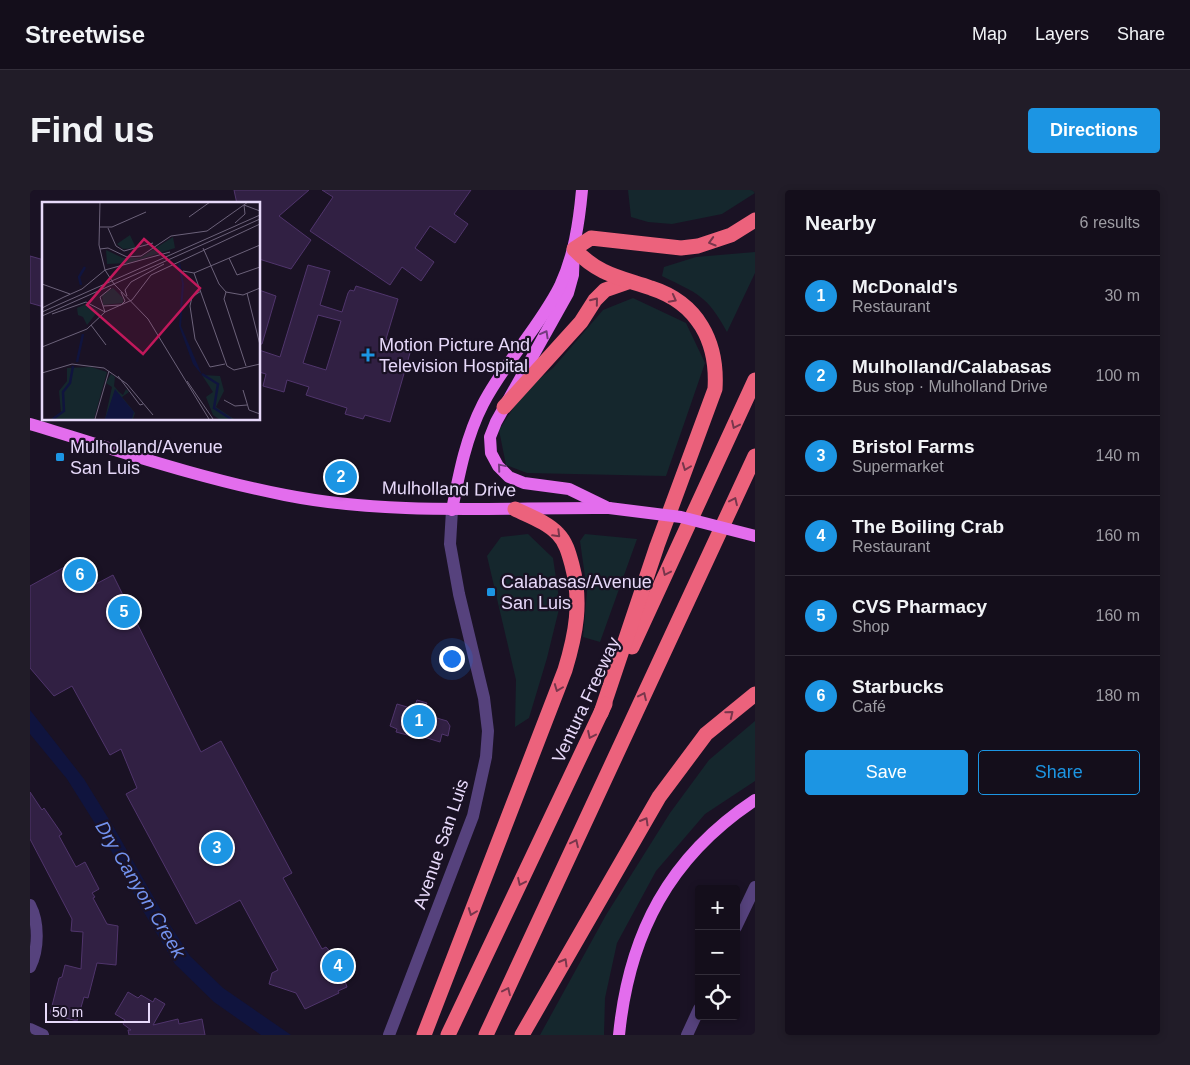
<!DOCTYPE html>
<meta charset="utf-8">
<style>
:root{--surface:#140e1b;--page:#211c28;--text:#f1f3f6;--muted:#9d9ca3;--line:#332e3a;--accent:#1c95e3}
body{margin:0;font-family:Helvetica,sans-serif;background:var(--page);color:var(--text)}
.controls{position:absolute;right:15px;bottom:15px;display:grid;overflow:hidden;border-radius:5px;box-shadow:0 2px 8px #0003}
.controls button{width:45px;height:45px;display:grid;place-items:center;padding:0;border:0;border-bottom:1px solid var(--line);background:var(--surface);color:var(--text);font:25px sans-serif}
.scale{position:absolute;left:15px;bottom:12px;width:105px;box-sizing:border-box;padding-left:5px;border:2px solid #e7d9fa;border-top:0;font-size:14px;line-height:18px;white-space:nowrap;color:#e7d9fa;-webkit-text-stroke:4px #1a1224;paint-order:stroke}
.you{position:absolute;left:421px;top:468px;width:18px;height:18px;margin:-12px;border:4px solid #fff;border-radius:50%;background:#1a73e8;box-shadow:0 0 0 8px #1a73e833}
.badge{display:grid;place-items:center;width:32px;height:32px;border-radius:50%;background:var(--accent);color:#fff;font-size:16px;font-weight:700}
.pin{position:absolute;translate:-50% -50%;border:2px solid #fff;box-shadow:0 1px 5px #0006}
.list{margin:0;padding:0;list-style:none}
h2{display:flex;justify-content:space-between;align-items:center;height:65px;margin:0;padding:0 20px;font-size:21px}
h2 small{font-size:16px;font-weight:400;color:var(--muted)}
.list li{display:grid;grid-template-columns:32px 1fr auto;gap:15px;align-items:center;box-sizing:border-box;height:80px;padding:0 20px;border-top:1px solid var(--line)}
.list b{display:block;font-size:19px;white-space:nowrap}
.list p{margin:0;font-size:16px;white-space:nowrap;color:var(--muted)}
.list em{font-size:16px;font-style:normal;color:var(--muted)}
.actions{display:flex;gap:10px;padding:15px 20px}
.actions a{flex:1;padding:11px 0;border:1px solid var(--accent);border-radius:5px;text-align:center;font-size:18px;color:var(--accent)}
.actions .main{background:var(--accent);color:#fff}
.icon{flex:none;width:28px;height:28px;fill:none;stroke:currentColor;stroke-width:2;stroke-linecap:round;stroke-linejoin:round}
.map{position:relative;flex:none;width:725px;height:845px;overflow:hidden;border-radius:5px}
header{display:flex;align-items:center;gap:30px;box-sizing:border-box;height:70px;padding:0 25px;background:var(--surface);border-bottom:1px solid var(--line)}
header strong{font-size:24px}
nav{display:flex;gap:28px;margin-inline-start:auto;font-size:18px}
.intro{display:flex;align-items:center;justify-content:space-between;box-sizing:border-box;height:120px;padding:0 30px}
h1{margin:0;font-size:35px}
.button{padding:12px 22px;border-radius:5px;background:var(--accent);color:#fff;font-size:18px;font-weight:700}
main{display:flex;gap:30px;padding:0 30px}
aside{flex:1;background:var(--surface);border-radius:5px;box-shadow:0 2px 8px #0003}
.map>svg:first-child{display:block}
</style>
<header>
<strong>Streetwise</strong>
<nav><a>Map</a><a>Layers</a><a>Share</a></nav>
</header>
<div class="intro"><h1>Find us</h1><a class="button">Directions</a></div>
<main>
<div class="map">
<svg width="725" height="845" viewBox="0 0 725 845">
<rect width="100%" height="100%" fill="#1a1224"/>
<g fill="#15272d">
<polygon points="598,0 725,0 725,3 692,24 642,34 618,32 601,27"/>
<path d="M 725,62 L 725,83 L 697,142 C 677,105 668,104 632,86 L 634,77 L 666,67 Z"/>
<polygon points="603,108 656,133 675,173 636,286 497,283 476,275 469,240 495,200 523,178 573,120"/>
<polygon points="498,344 523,368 530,415 517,468 499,528 485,537 486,490 457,366 471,347"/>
<polygon points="555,344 607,349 570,452 553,447 557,401 550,351"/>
<polygon points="725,531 725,591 675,624 626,681 587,753 575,808 574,845 510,845 576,725 640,623 679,570"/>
</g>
<polygon fill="#10143e" points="0,520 54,589 83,636 136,729 160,766 193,798 261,845 231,845 184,812 145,774 112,719 76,651 37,589 0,544"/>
<g fill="#312043" stroke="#50356c" fill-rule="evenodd">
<polygon points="204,0 279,0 249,26 281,50 261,79 229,69 229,14 207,14"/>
<polygon points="292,0 441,0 424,24 438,34 425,53 400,36 385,58 404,72 391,91 372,77 360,95 280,41 303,7"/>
<polygon points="0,66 14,70 14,117 0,113"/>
<path d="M 278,75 L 300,81 L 290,115 L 312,122 L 318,103 L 320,100 L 324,101 L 326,96 L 368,109 L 356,149 L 382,156 L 360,232 L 335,225 L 333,229 L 315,224 L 317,218 L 276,205 L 279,197 L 257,190 L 254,202 L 233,196 L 236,184 L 229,182 L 229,160 L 250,167 ZM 288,125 L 311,131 L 296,180 L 273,173 Z"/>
<polygon points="229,100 246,106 232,154 229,154"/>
<polygon points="40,374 59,380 66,394 83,385 171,562 191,551 262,683 253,688 292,759 296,757 305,767 316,761 324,776 312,782 317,797 308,801 309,803 275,819 266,803 239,794 242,783 248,780 210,710 166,734 96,604 107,598 91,559 80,565 42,496 24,506 0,478 0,396"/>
<polygon points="387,510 397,513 393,524 417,531 420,536 418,546 412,544 410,552 381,543 381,546 366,542 367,539 360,536 367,514 384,519"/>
<polygon points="0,602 12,620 14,618 32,644 29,646 46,677 55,672 69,699 62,703 65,707 63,708 77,734 88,736 86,775 67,773 58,808 54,807 47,831 20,824 29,788 32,787 35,775 51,779 53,742 41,741 42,729 0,649"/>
<polygon points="98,802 108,808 111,805 123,812 125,808 135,814 123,835 148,829 149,834 172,829 175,845 99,845 98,840 101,840 93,834 95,830 85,824"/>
</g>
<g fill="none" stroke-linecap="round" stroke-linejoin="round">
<g stroke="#56427d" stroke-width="12">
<path d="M 0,715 C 9,732 9,759 0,777"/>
<polyline points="706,737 725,697"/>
<polyline points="0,839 13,845"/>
<polyline points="359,845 443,626 456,567 458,541 454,508 429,404 420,354 422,320"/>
<polyline points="657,845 669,819"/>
</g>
<g stroke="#e36ded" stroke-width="12">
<polyline points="544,59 543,85 538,103 466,232 460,247 461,263 468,276 479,287 494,293 539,299 576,317"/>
<path d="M 0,234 C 84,259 168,288 255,305 C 361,326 471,317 579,318"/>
<path d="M 422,320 C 429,284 436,247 453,214 C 474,173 509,138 530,96 C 544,66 549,33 552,0"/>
<path d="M 589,845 C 599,744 639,667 725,610"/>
</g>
<g stroke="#ec627c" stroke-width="15">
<polyline points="474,217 551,132 565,110 575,100 598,92"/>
<polyline points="602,457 725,190"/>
<path d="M 571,523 L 627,356 L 685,199 C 688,152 668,113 621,98 C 589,87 569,85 544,59 L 561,48 L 651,58 L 668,56 L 701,45 L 725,30"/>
<path d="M 394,845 L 535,480 C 546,444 552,412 542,375 C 539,364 536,352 528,344 C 517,332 499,326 485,319"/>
<polyline points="418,845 575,514"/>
<polyline points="456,845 725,266"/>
<polyline points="492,845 629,607 676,544 725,504"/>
</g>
<polyline stroke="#e36ded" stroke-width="12" points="579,318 651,327 725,346"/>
</g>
<defs><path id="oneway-chevron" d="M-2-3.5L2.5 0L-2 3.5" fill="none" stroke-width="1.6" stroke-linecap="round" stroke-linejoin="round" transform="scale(1.25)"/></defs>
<g stroke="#78364c">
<use href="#oneway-chevron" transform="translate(682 52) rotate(164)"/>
<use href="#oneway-chevron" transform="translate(643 109) rotate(28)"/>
<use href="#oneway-chevron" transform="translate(565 111) rotate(-51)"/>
<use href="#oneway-chevron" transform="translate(705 235) rotate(115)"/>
<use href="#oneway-chevron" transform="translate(656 277) rotate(111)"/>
<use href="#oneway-chevron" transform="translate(704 311) rotate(-65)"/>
<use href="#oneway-chevron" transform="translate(527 344) rotate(45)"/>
<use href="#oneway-chevron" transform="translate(636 382) rotate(115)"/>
<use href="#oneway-chevron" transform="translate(528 498) rotate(111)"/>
<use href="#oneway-chevron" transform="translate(613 506) rotate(-65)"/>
<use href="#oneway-chevron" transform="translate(700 524) rotate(-39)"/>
<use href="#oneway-chevron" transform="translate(561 545) rotate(115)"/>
<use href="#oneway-chevron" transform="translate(615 631) rotate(-60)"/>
<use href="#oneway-chevron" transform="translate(545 653) rotate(-65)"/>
<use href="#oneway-chevron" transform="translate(491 692) rotate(115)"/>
<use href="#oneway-chevron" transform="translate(442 722) rotate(111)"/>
<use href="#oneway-chevron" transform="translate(534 772) rotate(-60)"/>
<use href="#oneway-chevron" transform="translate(477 801) rotate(-65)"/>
</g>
<g stroke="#743b7e">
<use href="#oneway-chevron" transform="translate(515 144) rotate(-61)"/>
<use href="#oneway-chevron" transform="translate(471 277) rotate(-130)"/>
</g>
<g fill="#1c95e3" stroke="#1a1224" stroke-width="2">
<path d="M335.5 157.5h5v5h5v5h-5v5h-5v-5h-5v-5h5z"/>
<rect x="25" y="262" width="10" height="10" rx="2.5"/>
<rect x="456" y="397" width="10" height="10" rx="2.5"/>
</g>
<g text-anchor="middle" stroke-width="4.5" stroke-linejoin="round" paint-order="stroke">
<g font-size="18" fill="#e7d9fa" stroke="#1a1224" text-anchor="start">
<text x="349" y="161">Motion Picture And<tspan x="349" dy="21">Television Hospital</tspan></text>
<text x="40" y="263">Mulholland/Avenue<tspan x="40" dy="21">San Luis</tspan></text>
<text x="471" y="398">Calabasas/Avenue<tspan x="471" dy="21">San Luis</tspan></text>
</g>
<g font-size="18" fill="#e7d9fa" stroke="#1a1224">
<text transform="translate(419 299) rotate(1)" y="6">Mulholland Drive</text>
<text transform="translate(556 510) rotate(-65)" y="6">Ventura Freeway</text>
<text transform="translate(411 654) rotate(-71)" y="6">Avenue San Luis</text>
</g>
<g font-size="19" font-style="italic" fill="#7392ee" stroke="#1a1224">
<text transform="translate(111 699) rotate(59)" y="7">Dry Canyon Creek</text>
</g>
</g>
<g transform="translate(12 12)">
<rect width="218" height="218" fill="#1a1224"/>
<path d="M 88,33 L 94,46 L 81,47 L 75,42 ZM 131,35 L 133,46 L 87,61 L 65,62 L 64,48 L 81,56 L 98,56 ZM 71,86 L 81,96 L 81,101 L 61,103 L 60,93 ZM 44,102 L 56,109 L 45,123 L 41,115 L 36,113 L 35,106 ZM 49,165 L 65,170 L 52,217 L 9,217 L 19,210 L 17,189 L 25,179 L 25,166 ZM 69,172 L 73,175 L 72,184 L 77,190 L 81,193 L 84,187 L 87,190 L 80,195 L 93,211 L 91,217 L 63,217 L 70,185 L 64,181 ZM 160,173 L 178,174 L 182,189 L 174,205 L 192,217 L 177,217 L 171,213 L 164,195 L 171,190 Z" fill="#15272d"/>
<path d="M 138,60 L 142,82 L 139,124 L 160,173 L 151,162 L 137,124 L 140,81 L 136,63 ZM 73,187 L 92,210 L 90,217 L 63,217 Z" fill="#10143e"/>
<path fill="none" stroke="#10143e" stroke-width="2.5" d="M 39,83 L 37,75 L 43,65M 35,160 L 41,132M 160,172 L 176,182 L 172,206 L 189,217M 11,217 L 22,209 L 21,190 L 28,181 L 31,164"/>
<path fill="none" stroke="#6c627a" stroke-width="1" d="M 58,0 L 57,43 L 63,68 L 72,82 L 106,117 L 167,217M 202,3 L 218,9M 147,15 L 168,0M 193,21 L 203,12 L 202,3M 58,25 L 70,25 L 104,10M 66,26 L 74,44 L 82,49 L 111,41M 161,46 L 177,82 L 184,90 L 201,93 L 218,86M 58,47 L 66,46 L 85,55 L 99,54 L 129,34 L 165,29 L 206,0M 187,56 L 195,73 L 218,65M 63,68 L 128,50M 141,69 L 152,71 L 218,43M 152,71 L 185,164 L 192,168 L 218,162M 0,82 L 28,92M 159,89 L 150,95 L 148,104 L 153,137 L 168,165 L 183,162M 79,90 L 83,99 L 79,103M 184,90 L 182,97 L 204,164M 205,91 L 218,143M 85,94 L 83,88 L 89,80 L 122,62M 22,95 L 40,87 L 63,68M 90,98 L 109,73 L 218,22M 61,104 L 79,103M 0,106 L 22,95M 0,110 L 218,13M 63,110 L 58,95 L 69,86M 10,112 L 44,100 L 63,110M 0,114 L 218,17M 49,123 L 64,143M 0,145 L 45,127 L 63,110 L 90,98M 0,171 L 30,162 L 62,166 L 85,182 L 111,213M 76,174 L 98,203 L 101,202M 145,179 L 171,217M 201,188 L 207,208 L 218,212M 182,198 L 193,204 L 205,203M 53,217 L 67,169"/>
<path fill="#c2185b" fill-opacity="0.15" stroke="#c2185b" stroke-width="2.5" d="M 102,37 L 158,86 L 101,152 L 45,103 Z"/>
<rect width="218" height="218" fill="none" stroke="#e7d9fa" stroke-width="2.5"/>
</g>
</svg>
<div class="controls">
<button>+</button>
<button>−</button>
<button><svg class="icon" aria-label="locate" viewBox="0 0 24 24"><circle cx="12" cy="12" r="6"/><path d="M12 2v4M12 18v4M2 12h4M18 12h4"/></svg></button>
</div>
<div class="scale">50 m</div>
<div class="you"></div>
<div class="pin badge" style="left:389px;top:531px">1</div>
<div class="pin badge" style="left:311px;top:287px">2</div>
<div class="pin badge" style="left:187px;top:658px">3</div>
<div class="pin badge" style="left:308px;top:776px">4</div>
<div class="pin badge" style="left:94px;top:422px">5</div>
<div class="pin badge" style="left:50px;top:385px">6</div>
</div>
<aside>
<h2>Nearby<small>6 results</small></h2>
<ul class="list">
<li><span class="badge">1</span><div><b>McDonald's</b><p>Restaurant</p></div><em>30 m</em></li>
<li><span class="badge">2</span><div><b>Mulholland/Calabasas</b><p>Bus stop · Mulholland Drive</p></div><em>100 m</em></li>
<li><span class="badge">3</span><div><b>Bristol Farms</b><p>Supermarket</p></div><em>140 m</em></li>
<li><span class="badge">4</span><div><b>The Boiling Crab</b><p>Restaurant</p></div><em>160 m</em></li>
<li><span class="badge">5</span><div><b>CVS Pharmacy</b><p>Shop</p></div><em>160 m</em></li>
<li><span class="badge">6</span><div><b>Starbucks</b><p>Café</p></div><em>180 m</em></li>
</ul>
<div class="actions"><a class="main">Save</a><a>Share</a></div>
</aside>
</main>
